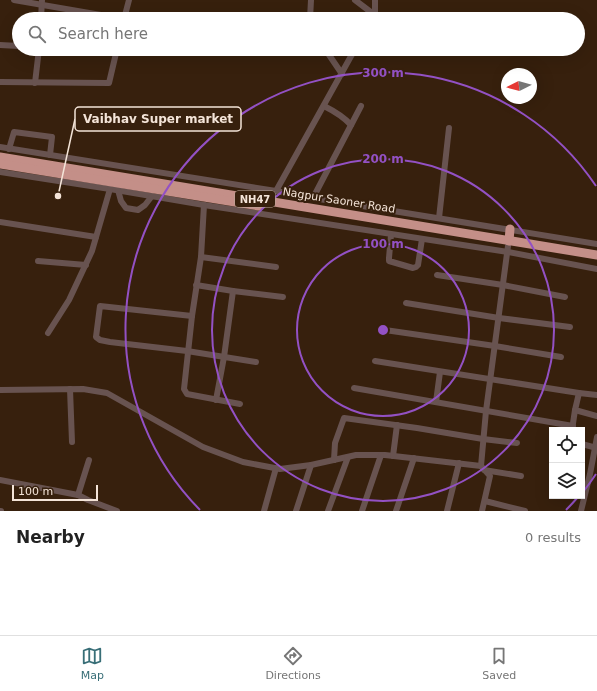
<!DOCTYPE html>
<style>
:root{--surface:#fff;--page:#f2f2f2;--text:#222;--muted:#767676;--line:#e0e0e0;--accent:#386e77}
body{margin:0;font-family:"DejaVu Sans",sans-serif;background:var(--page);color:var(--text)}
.controls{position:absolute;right:12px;bottom:12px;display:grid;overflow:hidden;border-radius:0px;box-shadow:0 4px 16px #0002}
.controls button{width:36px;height:36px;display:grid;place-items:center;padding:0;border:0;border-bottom:1px solid var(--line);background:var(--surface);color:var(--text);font:20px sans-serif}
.compass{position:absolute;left:501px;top:68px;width:36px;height:36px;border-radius:50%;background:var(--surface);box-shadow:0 4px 16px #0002;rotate:264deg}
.scale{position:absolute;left:12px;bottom:10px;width:86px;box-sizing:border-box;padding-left:4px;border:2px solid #f4e4d8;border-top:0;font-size:11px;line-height:14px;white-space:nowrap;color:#f4e4d8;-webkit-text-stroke:3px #37200d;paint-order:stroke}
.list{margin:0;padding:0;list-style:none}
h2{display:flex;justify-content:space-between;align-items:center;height:52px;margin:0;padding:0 16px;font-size:17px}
h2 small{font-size:13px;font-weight:400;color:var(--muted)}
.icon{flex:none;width:22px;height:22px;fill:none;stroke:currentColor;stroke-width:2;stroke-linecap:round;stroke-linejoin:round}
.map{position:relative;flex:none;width:597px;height:511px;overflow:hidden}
.search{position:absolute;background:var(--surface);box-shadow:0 4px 16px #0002;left:12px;right:12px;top:12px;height:44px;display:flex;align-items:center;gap:10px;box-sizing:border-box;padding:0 14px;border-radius:22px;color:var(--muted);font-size:15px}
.sheet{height:124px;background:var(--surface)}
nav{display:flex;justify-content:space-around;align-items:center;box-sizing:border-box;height:56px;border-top:1px solid var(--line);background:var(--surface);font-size:11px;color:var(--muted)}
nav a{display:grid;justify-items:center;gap:2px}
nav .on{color:var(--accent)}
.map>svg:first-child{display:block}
</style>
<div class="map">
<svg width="597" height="511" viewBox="0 0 597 511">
<rect width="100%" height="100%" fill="#37200d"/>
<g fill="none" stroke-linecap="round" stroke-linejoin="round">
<g stroke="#685350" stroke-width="6">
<polyline points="14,0 124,19"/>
<polyline points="355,0 380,19"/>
<polyline points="41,19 42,0"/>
<polyline points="124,19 129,0"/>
<polyline points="310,19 311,0"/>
<polyline points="372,19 375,15 375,0"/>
<polyline points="0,45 19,46"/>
<polyline points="325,49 342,74"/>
<polyline points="0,82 109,83 117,49"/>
<polyline points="35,83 39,49"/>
<path d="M 324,106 C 334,111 343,116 351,125"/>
<polyline points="0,147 276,191 313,198 597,244"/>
<polyline points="9,149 14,132 52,137 50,155"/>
<polyline points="0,172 110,189 204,205 508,252 597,269"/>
<polyline points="118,190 121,201 126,208 138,210 145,205 152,196"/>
<polyline points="276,191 355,49"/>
<polyline points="313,198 361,106"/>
<polyline points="204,205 201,257 192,316 184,389 187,394 240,404"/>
<polyline points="439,218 449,128"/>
<polyline points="0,222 96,237"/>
<polyline points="391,235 389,258 389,261 413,268 416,267 418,265 422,239"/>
<polyline points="201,257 276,267"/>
<polyline points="38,261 86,265"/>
<polyline points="437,275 503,285 565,297"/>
<polyline points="196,285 233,291 283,297"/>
<polyline points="406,303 499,318 570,327"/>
<polyline points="192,316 100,306 96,337 100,340 110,342 187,351 256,362"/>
<polyline points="385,330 495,346 561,357"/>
<polyline points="48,333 69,300 92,251 110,189"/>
<polyline points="375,361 579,393 575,410 597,416"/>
<polyline points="354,388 573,426"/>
<polyline points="70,389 72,442"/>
<polyline points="0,390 83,389 107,393 203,447 243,462 280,469 311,465 356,455 385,455 481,466"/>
<polyline points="579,393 597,395"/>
<polyline points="216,400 224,357 233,291"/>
<polyline points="436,402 440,372"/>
<polyline points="572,430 575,410"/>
<polyline points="582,444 597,448"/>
<polyline points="393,456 397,425"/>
<polyline points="334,460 335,443 344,418 417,428 483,439 517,443"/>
<polyline points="484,470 521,476"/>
<polyline points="0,480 78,495 88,500 117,511"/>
<polyline points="78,495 89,460"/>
<polyline points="485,501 525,511"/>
<polyline points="0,511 1,511"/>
<polyline points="264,511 276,468"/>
<polyline points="296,511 311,465"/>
<polyline points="328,511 348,457"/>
<polyline points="362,511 381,455"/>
<polyline points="396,511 414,458"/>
<polyline points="447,511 459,463"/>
<polyline points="482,511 490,476 481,466 486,411 508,246"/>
<polyline points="581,511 590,474 597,437"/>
</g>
<g stroke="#c48f88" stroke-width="9">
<polyline points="0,157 597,255"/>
<polyline points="0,164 259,206"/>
<polyline points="509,241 510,229"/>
</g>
</g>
<g fill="none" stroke="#9351c4" stroke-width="2">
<circle cx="383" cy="330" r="86"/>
<circle cx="383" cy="330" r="171"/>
<path d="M596 474A257 257 0 0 1 583 492M578 497A257 257 0 0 1 566 510M200 510A257 257 0 1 1 596 186"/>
</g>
<g text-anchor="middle" stroke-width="4" stroke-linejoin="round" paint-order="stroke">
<rect fill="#37200d" stroke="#bba99b" stroke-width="1" x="235" y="191" width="40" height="16" rx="3"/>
<g font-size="10" font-weight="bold" fill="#f4e4d8">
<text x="255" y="203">NH47</text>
</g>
<g font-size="11" fill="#f4e4d8" stroke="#37200d">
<text transform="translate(339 200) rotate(9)" y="4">Nagpur Saoner Road</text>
</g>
</g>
<circle cx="383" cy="330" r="6" fill="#9351c4" stroke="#37200d" stroke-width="2"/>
<g font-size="12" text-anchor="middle" font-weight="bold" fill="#9351c4" stroke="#37200d" stroke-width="4" stroke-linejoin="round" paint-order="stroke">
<text x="383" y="77">300 m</text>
<text x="383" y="163">200 m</text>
<text x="383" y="248">100 m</text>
</g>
<path fill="none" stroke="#f4e4d8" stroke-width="1.5" d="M58 196L75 119"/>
<circle fill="#f4e4d8" stroke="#37200d" stroke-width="1.5" cx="58" cy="196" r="4"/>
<rect fill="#37200d" stroke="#f4e4d8" stroke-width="1.5" x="75" y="107" width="166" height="24" rx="4"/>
<g font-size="12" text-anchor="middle" font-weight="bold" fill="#f4e4d8">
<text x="158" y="123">Vaibhav Super market</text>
</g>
</svg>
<div class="controls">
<button><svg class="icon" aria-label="locate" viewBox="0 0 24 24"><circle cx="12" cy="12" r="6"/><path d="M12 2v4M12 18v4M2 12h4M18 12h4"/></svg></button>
<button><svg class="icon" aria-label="layers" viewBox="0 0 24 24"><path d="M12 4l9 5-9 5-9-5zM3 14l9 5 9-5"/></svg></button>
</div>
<svg class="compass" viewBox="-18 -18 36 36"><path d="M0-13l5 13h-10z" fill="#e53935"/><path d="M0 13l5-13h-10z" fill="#767676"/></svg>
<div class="scale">100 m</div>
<div class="search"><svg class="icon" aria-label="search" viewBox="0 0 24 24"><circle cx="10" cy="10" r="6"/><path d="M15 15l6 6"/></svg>Search here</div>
</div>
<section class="sheet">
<h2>Nearby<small>0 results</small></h2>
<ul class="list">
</ul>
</section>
<nav>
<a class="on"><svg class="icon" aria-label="map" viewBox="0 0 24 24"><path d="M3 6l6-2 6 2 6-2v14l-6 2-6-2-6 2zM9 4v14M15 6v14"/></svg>Map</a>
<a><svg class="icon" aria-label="directions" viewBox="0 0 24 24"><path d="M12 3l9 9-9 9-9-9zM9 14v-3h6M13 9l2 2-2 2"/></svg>Directions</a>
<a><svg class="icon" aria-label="saved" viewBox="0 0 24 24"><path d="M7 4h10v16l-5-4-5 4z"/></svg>Saved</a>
</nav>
